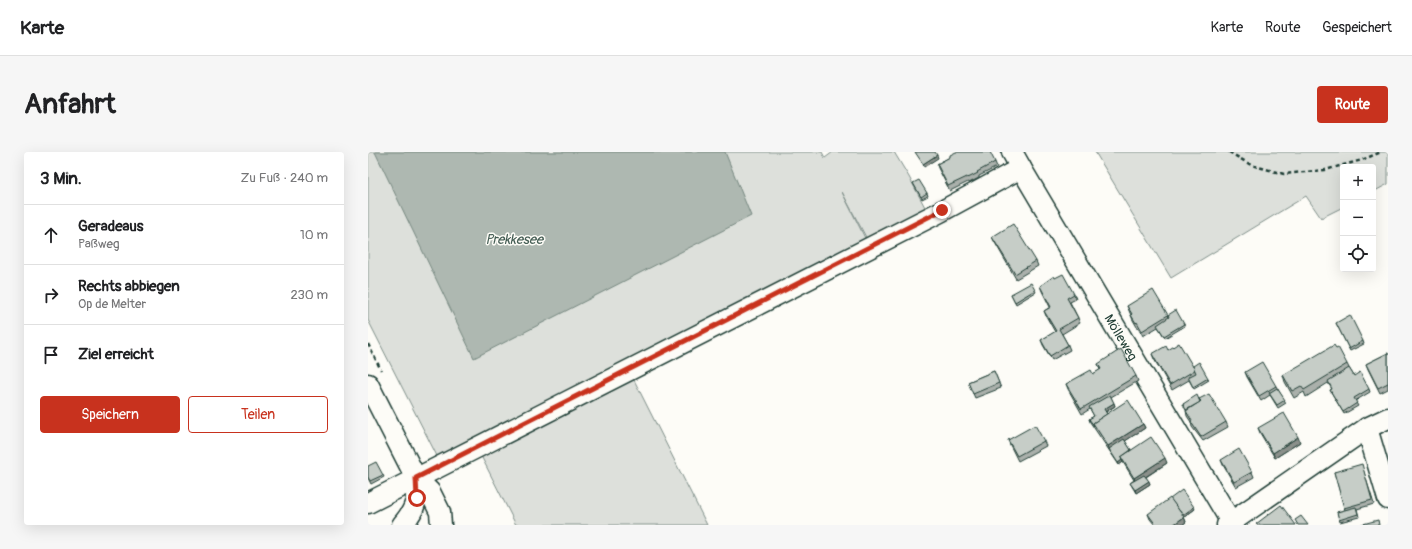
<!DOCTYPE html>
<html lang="de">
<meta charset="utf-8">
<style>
:root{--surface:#fff;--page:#f6f6f6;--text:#202124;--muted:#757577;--line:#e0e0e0;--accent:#c8321e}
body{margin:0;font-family:Pangolin,sans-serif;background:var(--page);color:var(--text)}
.controls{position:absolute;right:12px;top:12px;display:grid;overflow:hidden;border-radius:4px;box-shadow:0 4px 16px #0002}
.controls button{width:36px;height:36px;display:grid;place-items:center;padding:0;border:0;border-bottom:1px solid var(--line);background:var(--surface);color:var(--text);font:20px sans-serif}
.stop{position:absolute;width:12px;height:12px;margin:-9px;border:3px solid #c8321e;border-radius:50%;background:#fff}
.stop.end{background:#c8321e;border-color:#fff;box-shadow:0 1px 4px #0008}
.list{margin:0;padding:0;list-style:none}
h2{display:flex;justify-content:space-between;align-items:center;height:52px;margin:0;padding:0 16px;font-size:17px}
h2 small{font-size:13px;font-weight:400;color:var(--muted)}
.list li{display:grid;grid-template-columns:26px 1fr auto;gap:12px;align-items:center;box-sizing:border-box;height:60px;padding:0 16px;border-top:1px solid var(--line)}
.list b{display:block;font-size:15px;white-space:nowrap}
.list p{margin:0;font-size:13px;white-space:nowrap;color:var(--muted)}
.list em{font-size:13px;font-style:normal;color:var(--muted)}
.actions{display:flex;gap:8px;padding:12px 16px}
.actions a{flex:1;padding:9px 0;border:1px solid var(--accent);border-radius:4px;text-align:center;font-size:14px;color:var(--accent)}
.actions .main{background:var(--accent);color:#fff}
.icon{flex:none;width:22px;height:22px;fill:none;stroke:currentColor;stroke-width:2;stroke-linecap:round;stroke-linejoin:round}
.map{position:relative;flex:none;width:1020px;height:373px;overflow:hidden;border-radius:4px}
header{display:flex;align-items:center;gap:24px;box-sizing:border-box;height:56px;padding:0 20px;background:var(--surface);border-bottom:1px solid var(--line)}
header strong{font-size:19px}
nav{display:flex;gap:22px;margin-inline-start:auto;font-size:14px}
.intro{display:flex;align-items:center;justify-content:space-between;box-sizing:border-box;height:96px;padding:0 24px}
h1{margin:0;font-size:28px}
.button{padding:10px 18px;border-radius:4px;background:var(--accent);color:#fff;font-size:14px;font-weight:700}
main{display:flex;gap:24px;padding:0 24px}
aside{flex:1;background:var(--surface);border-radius:4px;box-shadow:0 4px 16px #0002}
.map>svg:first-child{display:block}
</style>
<header>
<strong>Karte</strong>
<nav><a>Karte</a><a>Route</a><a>Gespeichert</a></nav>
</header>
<div class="intro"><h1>Anfahrt</h1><a class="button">Route</a></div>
<main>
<aside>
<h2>3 Min.<small>Zu Fuß · 240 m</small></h2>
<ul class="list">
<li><svg class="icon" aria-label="ahead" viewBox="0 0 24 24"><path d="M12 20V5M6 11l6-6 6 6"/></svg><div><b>Geradeaus</b><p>Paßweg</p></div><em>10 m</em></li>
<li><svg class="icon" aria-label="right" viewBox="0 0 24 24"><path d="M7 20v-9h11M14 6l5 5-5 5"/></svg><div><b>Rechts abbiegen</b><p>Op de Melter</p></div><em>230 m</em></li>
<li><svg class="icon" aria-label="arrive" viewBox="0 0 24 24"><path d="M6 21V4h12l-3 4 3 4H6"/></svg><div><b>Ziel erreicht</b></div></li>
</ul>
<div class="actions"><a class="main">Speichern</a><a>Teilen</a></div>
</aside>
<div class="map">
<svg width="1020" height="373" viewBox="0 0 1020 373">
<rect width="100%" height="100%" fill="#fdfcf7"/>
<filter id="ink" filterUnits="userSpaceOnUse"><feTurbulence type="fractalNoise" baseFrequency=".025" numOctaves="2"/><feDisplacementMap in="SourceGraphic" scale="8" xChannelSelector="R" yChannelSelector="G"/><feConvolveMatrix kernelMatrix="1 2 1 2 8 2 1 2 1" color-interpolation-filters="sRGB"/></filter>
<g filter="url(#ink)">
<g fill="#dde0db" stroke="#7e8e88">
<polygon points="0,0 454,0 457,6 465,0 526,0 541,25 559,59 500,89 474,40 499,90 70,306 0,168"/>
<polygon points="727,0 1020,0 1020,32 1005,40 1005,15 975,15 975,55 953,66 938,44 803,126"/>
<polygon points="263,222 339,373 148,373 111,300"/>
</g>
<polygon fill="#aeb8b1" stroke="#75877f" points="7,0 357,0 383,64 106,206"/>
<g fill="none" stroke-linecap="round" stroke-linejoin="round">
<g stroke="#1f3d34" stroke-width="23">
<g id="minor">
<path id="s1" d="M 644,0 L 653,16 L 863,370"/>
<polyline points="0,232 48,326 62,340 72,360 73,373"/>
<polyline points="999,276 1020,347"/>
<polyline points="0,351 574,59 653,16"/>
<path d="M 34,373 C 49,356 49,348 48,326"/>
<polyline points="859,373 999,276 1020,266"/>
</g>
</g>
<g stroke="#1f3d34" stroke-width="2.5" stroke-dasharray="4 3" stroke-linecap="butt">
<polyline points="861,0 883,13 916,22 957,18 994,8 1013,0"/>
<polyline points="0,192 13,218"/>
</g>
<use href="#minor" stroke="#fdfcf7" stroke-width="20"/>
</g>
<g fill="#aab0ab" stroke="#1f3d34">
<polygon points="582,5 627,10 629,15 611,24 611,26 601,31 600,30 582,39 570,16 569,12"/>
<polygon points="545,31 559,41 560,44 554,47"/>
<polygon points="624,85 668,109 670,114 648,127 626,89"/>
<polygon points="687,126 706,142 708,147 702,150 710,166 712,171 694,182 700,193 702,198 684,208 675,193 673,188 687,180 678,164 676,159 682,155 674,139 672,134"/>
<polygon points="667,138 668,140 648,152 643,142"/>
<polygon points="759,154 800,163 816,172 817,174 797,186 790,175 775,184 770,175 769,175 765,168"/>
<polygon points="968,171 995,189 996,192 982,199"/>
<polygon points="800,198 840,226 841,228 826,237 821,228 804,238 786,207 784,202"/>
<polygon points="1020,201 1020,237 1012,241 1000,217 998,212"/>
<polygon points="730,212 768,224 770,229 743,245 747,254 738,260 739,262 775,272 777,276 757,289 763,298 799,311 778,325 782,332 768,341 762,331 766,328 755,310 751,313 722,270 721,267 726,264 722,257 714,262 700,237 698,232 725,222 732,218"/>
<polygon points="979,212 981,216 986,224 1001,237 1002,240 987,249 990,254 976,262 963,240 962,238 964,237 960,231 938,245 936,240 926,246 917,230 915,223"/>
<polygon points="626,219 633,236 607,246 600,230"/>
<polygon points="877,220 908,234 918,251 910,256 902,243 893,249 879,225"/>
<polygon points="832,249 858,270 860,275 835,289 824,275 823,270 819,264 818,258 815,252"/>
<polygon points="890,276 932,290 907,306 892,281"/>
<polygon points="640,288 676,289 678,294 650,309 642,293"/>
<polygon points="853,308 884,320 886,325 868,335 855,313"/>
<polygon points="0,314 15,323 16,325 3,332 0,326"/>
<polygon points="995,317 1006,352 989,357 991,365 972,370 969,360 977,358 966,320"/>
<polygon points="827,357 816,365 818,370 814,373 787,373 782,367 780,362"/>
</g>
<g fill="#8b908b" stroke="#1f3d34">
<polygon points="569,3 570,6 556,15 555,12"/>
<polygon points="746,251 747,254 737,260 736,257"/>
<polygon points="775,272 777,276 742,299 740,294"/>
<polygon points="930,285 932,290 907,306 905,301"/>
<polygon points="797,306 799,311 768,331 766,326"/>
<polygon points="754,308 755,310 751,313 750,311"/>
<polygon points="781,329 782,332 768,341 767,338"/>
<polygon points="826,355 827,357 815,366 814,363"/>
<polygon points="816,365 818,370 814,373 805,373"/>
</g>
<g fill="#c6cdc7" stroke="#1f3d34">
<polygon points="547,0 567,0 569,3 555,12"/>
<polygon points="588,0 622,0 627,10 609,20 610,21 600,26 599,25 580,34 569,12 582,5 582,3"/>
<polygon points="551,28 559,41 553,45 545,31"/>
<polygon points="645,72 668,109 647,122 624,85"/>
<polygon points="695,122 706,142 699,146 710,166 691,177 700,193 682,204 673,188 688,179 676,159 683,155 672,134 686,124 687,126"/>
<polygon points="663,131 667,138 647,150 643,142"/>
<polygon points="785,138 800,163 774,179 769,170 768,171 763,163 764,162 759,154"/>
<polygon points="808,158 816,172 796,184 789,173 801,165 800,163"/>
<polygon points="982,163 995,189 981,197 968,171"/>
<polygon points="811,191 827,218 802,233 784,202 798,194 800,198"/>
<polygon points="966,193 968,196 970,195 979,212 936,238 933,234 924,239 915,223"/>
<polygon points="753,197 768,224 713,257 698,232 723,218 725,222 733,217 730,212"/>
<polygon points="1020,201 1020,231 1010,236 998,212"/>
<polygon points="831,210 840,226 825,235 820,225 828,221 825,214"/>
<polygon points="894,210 908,234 891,244 877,220"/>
<polygon points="981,216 986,224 992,220 1001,237 986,246 989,251 975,260 962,238 964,237 960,229"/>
<polygon points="626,219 631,231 605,242 600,230"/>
<polygon points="909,236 917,248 909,253 901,241"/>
<polygon points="841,242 858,270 833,285 823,270 824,269 818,259 833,249 831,247"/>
<polygon points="742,243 746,251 736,257 739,262 725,271 726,274 721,267 726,264 721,255"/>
<polygon points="829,243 832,250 818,258 815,252"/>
<polygon points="760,248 775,272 740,294 725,271"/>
<polygon points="916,261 930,285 905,301 890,276"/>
<polygon points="667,273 676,289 649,304 640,288"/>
<polygon points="783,285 797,306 766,326 753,305"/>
<polygon points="756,287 763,298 753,305 754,308 750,311 741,297"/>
<polygon points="871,297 884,320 866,330 853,308"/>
<polygon points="8,310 15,323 2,329 0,325 0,314"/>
<polygon points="994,312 1004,348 976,356 966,320"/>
<polygon points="776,323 781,329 767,338 762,331"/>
<polygon points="814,338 826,355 815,363 802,347"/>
<polygon points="802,346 816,365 805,373 788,373 780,362"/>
<polygon points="913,353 928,373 889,373 888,372"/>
<polygon points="988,355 990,362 971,368 969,360"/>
<polygon points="933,364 940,373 930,373 927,368"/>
<polygon points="1010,368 1011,373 991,373"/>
</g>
</g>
<g fill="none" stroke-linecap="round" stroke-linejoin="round" filter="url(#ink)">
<polyline stroke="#c8321e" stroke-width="5" points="49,346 48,326 574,58"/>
</g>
<g text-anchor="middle" stroke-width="3" stroke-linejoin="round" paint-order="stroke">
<g font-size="13" fill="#1f3d34" stroke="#fdfcf7">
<text dy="5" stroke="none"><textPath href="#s1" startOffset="215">Mölleweg</textPath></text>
</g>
<g font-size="14" font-style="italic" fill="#435c53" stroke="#fdfcf7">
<text x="146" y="92">Prekkesee</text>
</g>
</g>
</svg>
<div class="controls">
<button>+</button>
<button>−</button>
<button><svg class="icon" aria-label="locate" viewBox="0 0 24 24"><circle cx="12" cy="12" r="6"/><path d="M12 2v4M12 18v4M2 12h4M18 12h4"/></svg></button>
</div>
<div class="stop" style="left:49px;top:346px"></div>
<div class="stop end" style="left:574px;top:58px"></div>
</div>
</main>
